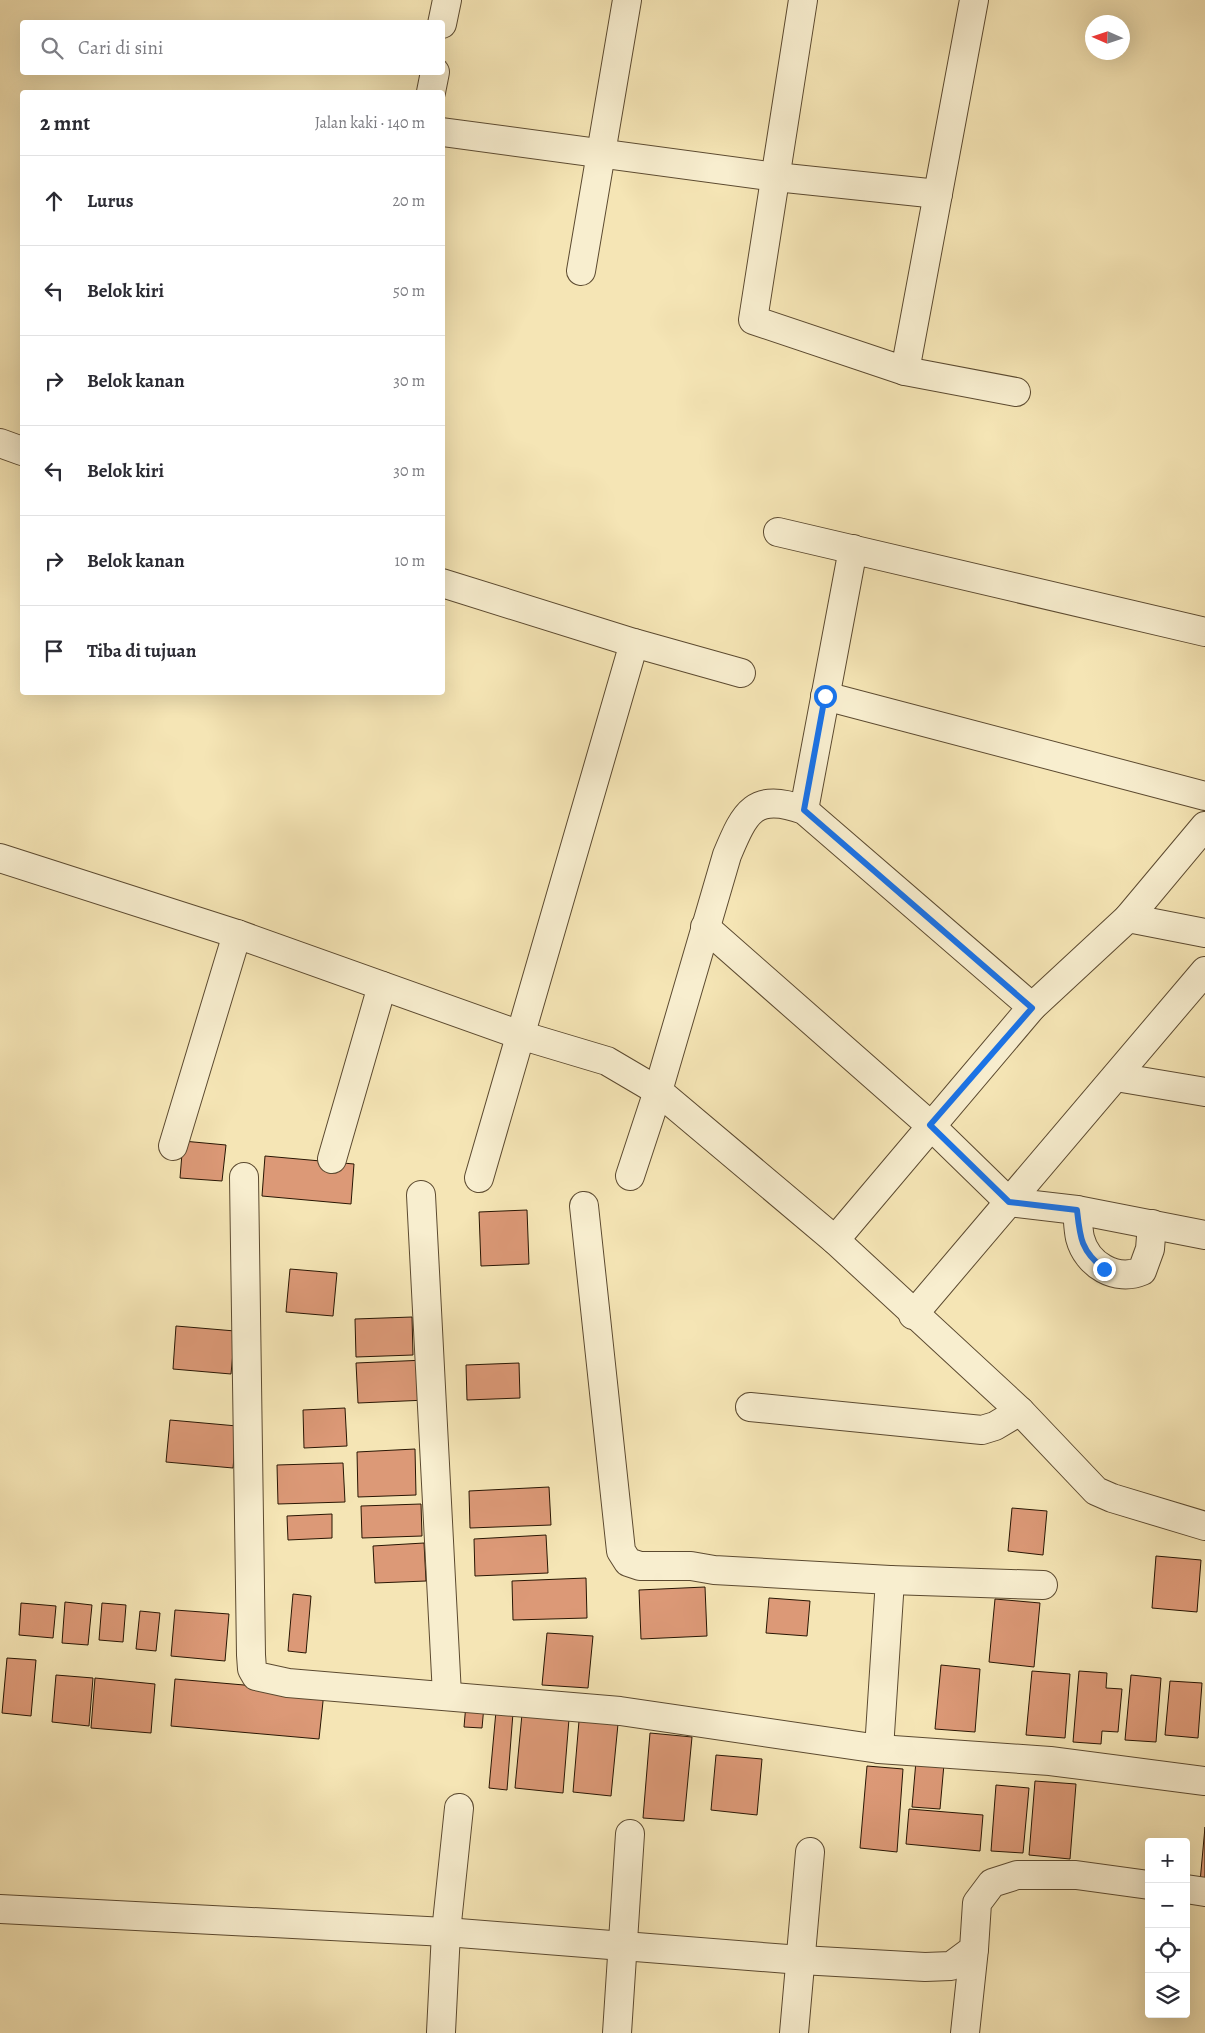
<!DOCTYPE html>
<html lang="id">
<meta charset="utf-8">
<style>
:root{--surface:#fff;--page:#f7f7f7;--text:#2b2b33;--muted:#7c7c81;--line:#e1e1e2}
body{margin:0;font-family:Alegreya,serif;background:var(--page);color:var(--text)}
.controls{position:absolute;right:15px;bottom:15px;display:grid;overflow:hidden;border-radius:5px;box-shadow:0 5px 20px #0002}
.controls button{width:45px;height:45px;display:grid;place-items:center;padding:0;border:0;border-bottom:1px solid var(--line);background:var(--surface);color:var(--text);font:25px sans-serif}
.compass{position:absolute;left:1085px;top:15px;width:45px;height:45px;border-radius:50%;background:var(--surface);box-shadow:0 5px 20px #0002;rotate:273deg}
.stop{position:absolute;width:15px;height:15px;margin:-11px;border:4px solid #1a73e8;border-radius:50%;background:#fff}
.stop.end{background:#1a73e8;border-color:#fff;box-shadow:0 1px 5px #0008}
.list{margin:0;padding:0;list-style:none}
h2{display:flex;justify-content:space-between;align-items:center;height:65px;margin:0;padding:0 20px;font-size:21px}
h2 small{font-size:16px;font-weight:400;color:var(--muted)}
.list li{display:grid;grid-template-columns:32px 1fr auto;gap:15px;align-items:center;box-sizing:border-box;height:90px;padding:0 20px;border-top:1px solid var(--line)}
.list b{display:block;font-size:19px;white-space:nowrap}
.list em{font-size:16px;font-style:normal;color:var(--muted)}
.icon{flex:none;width:28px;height:28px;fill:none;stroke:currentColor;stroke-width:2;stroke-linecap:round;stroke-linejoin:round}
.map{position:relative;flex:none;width:1205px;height:2033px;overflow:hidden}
.search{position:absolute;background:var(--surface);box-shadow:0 5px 20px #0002;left:20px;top:20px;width:425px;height:55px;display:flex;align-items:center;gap:12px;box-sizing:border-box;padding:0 18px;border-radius:5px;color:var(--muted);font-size:19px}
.panel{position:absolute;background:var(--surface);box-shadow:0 5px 20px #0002;left:20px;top:90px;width:425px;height:605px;border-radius:5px}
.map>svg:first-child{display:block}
</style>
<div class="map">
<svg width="1205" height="2033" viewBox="0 0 1205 2033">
<rect width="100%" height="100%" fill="#f5e5b5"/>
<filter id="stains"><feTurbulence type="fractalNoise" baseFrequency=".004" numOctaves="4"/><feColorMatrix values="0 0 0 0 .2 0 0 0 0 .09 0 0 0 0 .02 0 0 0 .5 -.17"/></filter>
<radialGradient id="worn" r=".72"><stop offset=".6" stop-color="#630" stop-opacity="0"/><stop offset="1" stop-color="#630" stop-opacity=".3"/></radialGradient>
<g fill="#dc9977" stroke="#291603">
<polygon points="183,1141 226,1145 222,1181 180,1178"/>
<polygon points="265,1156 354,1164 351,1204 262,1196"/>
<polygon points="527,1210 529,1264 481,1266 479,1212"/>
<polygon points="290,1269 337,1273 333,1316 286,1312"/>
<polygon points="412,1317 413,1355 356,1357 355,1319"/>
<polygon points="176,1326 235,1331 231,1374 173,1369"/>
<polygon points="426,1360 427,1400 358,1403 356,1363"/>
<polygon points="519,1363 520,1398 467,1400 466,1365"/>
<polygon points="345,1408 347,1446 304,1448 303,1410"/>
<polygon points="170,1420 237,1426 233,1468 166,1462"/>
<polygon points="415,1449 416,1495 358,1497 357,1452"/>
<polygon points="343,1463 345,1502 278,1504 277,1465"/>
<polygon points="549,1487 551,1525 470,1528 469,1491"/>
<polygon points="421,1504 422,1536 362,1538 361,1506"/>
<polygon points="1012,1508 1047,1511 1043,1555 1008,1551"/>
<polygon points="332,1514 332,1538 288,1540 287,1516"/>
<polygon points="546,1535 548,1573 475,1576 474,1539"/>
<polygon points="424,1543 426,1581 375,1583 373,1546"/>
<polygon points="1156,1556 1201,1560 1197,1612 1152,1608"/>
<polygon points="586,1578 587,1618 513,1620 512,1581"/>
<polygon points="705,1587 707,1636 641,1639 639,1590"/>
<polygon points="293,1594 311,1596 306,1653 288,1651"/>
<polygon points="769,1598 810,1601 807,1636 766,1633"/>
<polygon points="995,1599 1040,1603 1034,1667 989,1662"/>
<polygon points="65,1602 92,1605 88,1645 62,1643"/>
<polygon points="21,1603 56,1606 53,1638 19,1635"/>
<polygon points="102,1603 126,1605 123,1642 99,1640"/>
<polygon points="175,1610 229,1614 225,1661 171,1656"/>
<polygon points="140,1611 160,1613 156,1651 136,1649"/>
<polygon points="547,1633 593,1636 588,1688 542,1685"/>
<polygon points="7,1658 36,1660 31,1716 2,1713"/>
<polygon points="941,1665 980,1669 975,1732 935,1729"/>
<polygon points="1032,1671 1070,1674 1065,1738 1026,1735"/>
<polygon points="1079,1671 1107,1673 1106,1688 1122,1689 1118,1732 1102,1731 1101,1744 1073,1742"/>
<polygon points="56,1675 93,1678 89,1726 52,1722"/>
<polygon points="1131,1675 1161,1678 1156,1742 1125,1740"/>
<polygon points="95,1678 155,1684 151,1733 91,1728"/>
<polygon points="175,1679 324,1692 319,1739 171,1726"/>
<polygon points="1170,1681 1202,1683 1198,1738 1165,1735"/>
<polygon points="466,1704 484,1706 482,1728 464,1727"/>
<polygon points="496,1711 513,1713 507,1790 489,1788"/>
<polygon points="522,1714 569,1719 563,1793 515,1788"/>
<polygon points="579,1721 618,1724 611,1796 573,1792"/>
<polygon points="650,1733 692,1737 684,1821 643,1818"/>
<polygon points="716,1755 762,1759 757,1815 711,1810"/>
<polygon points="916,1761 944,1764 940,1809 912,1807"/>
<polygon points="867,1766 903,1769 897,1852 860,1848"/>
<polygon points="1035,1781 1076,1784 1070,1859 1029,1855"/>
<polygon points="996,1785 1029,1788 1023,1853 991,1851"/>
<polygon points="909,1809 983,1815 980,1851 906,1844"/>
<polygon points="1205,1827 1205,1882 1200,1882"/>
</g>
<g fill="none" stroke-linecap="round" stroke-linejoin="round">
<g stroke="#5c4a30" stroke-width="30">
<g id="minor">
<polyline points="803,0 753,320 905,371 974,0"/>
<polyline points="442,24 447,0"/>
<polyline points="431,92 435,72"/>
<polyline points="442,132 776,177 938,194"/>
<polyline points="581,271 627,0"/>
<polyline points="905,371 1016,392"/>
<polyline points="0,443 22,451"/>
<polyline points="778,532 1205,632"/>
<polyline points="442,583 634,643 479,1178"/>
<polyline points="634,643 741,673"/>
<polyline points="825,696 1205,796"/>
<polyline points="804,810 853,549"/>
<polyline points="0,858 237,934 520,1035 607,1061 658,1091 835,1240 1020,1411 1096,1491 1112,1498 1205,1526"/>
<polyline points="1128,918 1205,826"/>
<polyline points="705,927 930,1125 1009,1202 1077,1210 1205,1235"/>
<polyline points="1032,1007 1128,918 1205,933"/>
<polyline points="1116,1077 1205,1092"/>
<polyline points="173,1146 237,934"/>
<polyline points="332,1159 382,986"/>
<path d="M 630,1176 L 658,1091 L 727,855 C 745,812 754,792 804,810 L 1032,1007 L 835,1240"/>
<polyline points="244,1177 251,1655 252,1669 256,1676 288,1683 620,1711 879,1749 1050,1761 1205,1781"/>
<polyline points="421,1195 447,1695"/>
<polyline points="584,1206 621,1551 628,1562 640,1566 691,1566 714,1570 890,1580 879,1749"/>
<path d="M 1077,1210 C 1078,1219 1078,1229 1080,1238 C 1087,1265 1116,1282 1142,1271 L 1150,1249 L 1152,1224"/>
<polyline points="913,1315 1205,971"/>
<polyline points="750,1407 982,1430 995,1426 1020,1411"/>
<polyline points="890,1580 1043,1585"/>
<polyline points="1186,1889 1205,1892"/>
<polyline points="0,1909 446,1932 801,1960 925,1967 951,1966 974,1949 977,1903 992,1883 1017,1875 1076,1875 1149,1885"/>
<polyline points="441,2032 446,1932 459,1808"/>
<polyline points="617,2033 630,1834"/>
<polyline points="794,2033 810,1852"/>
<polyline points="965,2033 974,1949"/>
</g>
</g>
<use href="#minor" stroke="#f8eecf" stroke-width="28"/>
</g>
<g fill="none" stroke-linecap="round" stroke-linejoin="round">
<path stroke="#1a73e8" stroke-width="6" d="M 825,696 L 804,810 L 1032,1008 L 930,1125 L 1009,1202 L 1077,1210 C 1080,1238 1081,1251 1104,1269"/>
</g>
<rect width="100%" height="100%" filter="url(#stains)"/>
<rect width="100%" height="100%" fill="url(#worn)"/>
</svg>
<div class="controls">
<button>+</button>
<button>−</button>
<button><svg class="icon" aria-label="locate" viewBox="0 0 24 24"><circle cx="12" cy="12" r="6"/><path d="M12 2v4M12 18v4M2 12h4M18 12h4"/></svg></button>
<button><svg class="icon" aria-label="layers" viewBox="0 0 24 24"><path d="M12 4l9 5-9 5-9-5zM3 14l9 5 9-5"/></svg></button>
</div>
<svg class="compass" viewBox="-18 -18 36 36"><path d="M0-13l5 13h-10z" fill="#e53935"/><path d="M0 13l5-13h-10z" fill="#7c7c81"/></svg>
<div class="stop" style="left:825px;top:696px"></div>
<div class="stop end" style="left:1104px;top:1269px"></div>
<div class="search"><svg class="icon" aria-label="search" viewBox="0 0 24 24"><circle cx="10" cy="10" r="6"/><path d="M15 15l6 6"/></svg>Cari di sini</div>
<section class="panel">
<h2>2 mnt<small>Jalan kaki · 140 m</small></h2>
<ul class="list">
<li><svg class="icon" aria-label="ahead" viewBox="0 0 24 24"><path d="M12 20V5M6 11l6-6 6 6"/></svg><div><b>Lurus</b></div><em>20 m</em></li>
<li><svg class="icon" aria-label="left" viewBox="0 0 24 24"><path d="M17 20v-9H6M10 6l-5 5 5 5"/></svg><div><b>Belok kiri</b></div><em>50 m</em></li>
<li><svg class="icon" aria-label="right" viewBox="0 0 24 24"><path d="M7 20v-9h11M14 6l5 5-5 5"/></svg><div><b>Belok kanan</b></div><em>30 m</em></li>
<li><svg class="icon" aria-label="left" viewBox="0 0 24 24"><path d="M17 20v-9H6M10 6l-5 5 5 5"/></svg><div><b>Belok kiri</b></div><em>30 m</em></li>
<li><svg class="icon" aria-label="right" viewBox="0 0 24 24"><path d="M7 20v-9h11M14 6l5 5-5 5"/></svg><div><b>Belok kanan</b></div><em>10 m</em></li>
<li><svg class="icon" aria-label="arrive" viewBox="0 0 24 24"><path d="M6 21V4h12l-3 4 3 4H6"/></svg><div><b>Tiba di tujuan</b></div></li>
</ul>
</section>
</div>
